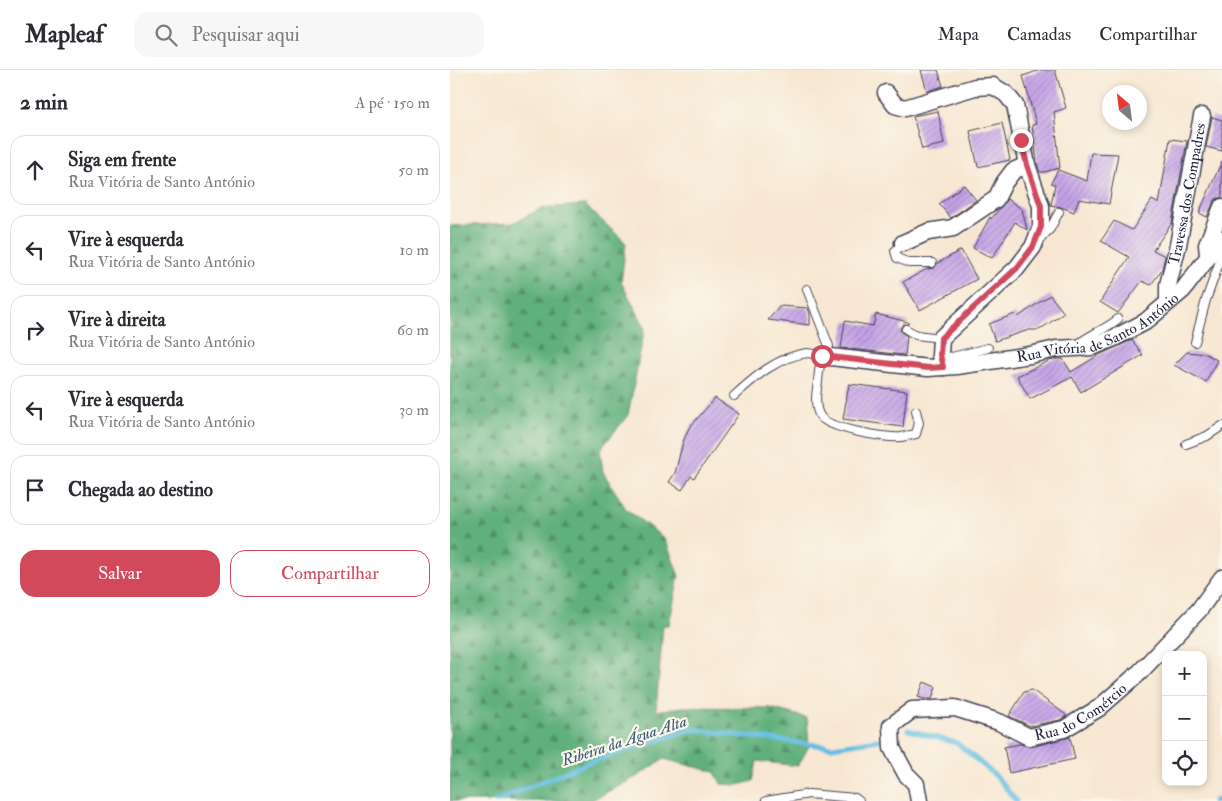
<!DOCTYPE html>
<html lang="pt">
<meta charset="utf-8">
<style>
:root{--surface:#fff;--page:#f7f7f7;--text:#2b2b33;--muted:#7c7c81;--line:#e1e1e2;--accent:#d1495b}
body{margin:0;font-family:"IM FELL Double Pica",serif;background:var(--page);color:var(--text)}
.controls{position:absolute;right:15px;bottom:15px;display:grid;overflow:hidden;border-radius:10px;box-shadow:0 2px 8px #0003}
.controls button{width:45px;height:45px;display:grid;place-items:center;padding:0;border:0;border-bottom:1px solid var(--line);background:var(--surface);color:var(--text);font:25px sans-serif}
.compass{position:absolute;left:652px;top:15px;width:45px;height:45px;border-radius:50%;background:var(--surface);box-shadow:0 2px 8px #0003;rotate:332deg}
.stop{position:absolute;width:15px;height:15px;margin:-11px;border:4px solid #d1495b;border-radius:50%;background:#fff}
.stop.end{background:#d1495b;border-color:#fff;box-shadow:0 1px 5px #0008}
.list{margin:0;padding:0;list-style:none}
h2{display:flex;justify-content:space-between;align-items:center;height:65px;margin:0;padding:0 20px;font-size:21px}
h2 small{font-size:16px;font-weight:400;color:var(--muted)}
.list li{display:grid;grid-template-columns:32px 1fr auto;gap:15px;align-items:center;box-sizing:border-box;height:70px;margin:0 10px 10px;padding:0 10px;border:1px solid var(--line);border-radius:15px}
.list b{display:block;font-size:19px;white-space:nowrap}
.list p{margin:0;font-size:16px;white-space:nowrap;color:var(--muted)}
.list em{font-size:16px;font-style:normal;color:var(--muted)}
.actions{display:flex;gap:10px;padding:15px 20px}
.actions a{flex:1;padding:11px 0;border:1px solid var(--accent);border-radius:15px;text-align:center;font-size:18px;color:var(--accent)}
.actions .main{background:var(--accent);color:#fff}
.icon{flex:none;width:28px;height:28px;fill:none;stroke:currentColor;stroke-width:2;stroke-linecap:round;stroke-linejoin:round}
.map{position:relative;flex:none;width:772px;height:731px;overflow:hidden}
header{display:flex;align-items:center;gap:30px;box-sizing:border-box;height:70px;padding:0 25px;background:var(--surface);border-bottom:1px solid var(--line)}
header strong{font-size:24px}
nav{display:flex;gap:28px;margin-inline-start:auto;font-size:18px}
.search{width:350px;height:45px;background:var(--page);display:flex;align-items:center;gap:12px;box-sizing:border-box;padding:0 18px;border-radius:15px;color:var(--muted);font-size:19px}
main{display:flex}
aside{flex:1;background:var(--surface)}
.map>svg:first-child{display:block}
</style>
<header>
<strong>Mapleaf</strong>
<div class="search"><svg class="icon" aria-label="search" viewBox="0 0 24 24"><circle cx="10" cy="10" r="6"/><path d="M15 15l6 6"/></svg>Pesquisar aqui</div>
<nav><a>Mapa</a><a>Camadas</a><a>Compartilhar</a></nav>
</header>
<main>
<aside>
<h2>2 min<small>A pé · 150 m</small></h2>
<ul class="list">
<li><svg class="icon" aria-label="ahead" viewBox="0 0 24 24"><path d="M12 20V5M6 11l6-6 6 6"/></svg><div><b>Siga em frente</b><p>Rua Vitória de Santo António</p></div><em>50 m</em></li>
<li><svg class="icon" aria-label="left" viewBox="0 0 24 24"><path d="M17 20v-9H6M10 6l-5 5 5 5"/></svg><div><b>Vire à esquerda</b><p>Rua Vitória de Santo António</p></div><em>10 m</em></li>
<li><svg class="icon" aria-label="right" viewBox="0 0 24 24"><path d="M7 20v-9h11M14 6l5 5-5 5"/></svg><div><b>Vire à direita</b><p>Rua Vitória de Santo António</p></div><em>60 m</em></li>
<li><svg class="icon" aria-label="left" viewBox="0 0 24 24"><path d="M17 20v-9H6M10 6l-5 5 5 5"/></svg><div><b>Vire à esquerda</b><p>Rua Vitória de Santo António</p></div><em>30 m</em></li>
<li><svg class="icon" aria-label="arrive" viewBox="0 0 24 24"><path d="M6 21V4h12l-3 4 3 4H6"/></svg><div><b>Chegada ao destino</b></div></li>
</ul>
<div class="actions"><a class="main">Salvar</a><a>Compartilhar</a></div>
</aside>
<div class="map">
<svg width="772" height="731" viewBox="0 0 772 731">
<defs>
<pattern id="forest-firs" width="22" height="20" patternUnits="userSpaceOnUse" patternTransform="scale(1.25)"><rect width="22" height="20" fill="#61b07b"/><path d="M5 1l3.5 6h-7zM16 11l3.5 6h-7z" fill="#508f66"/></pattern>
<pattern id="building-hatch" width="6" height="6" patternUnits="userSpaceOnUse" patternTransform="scale(1.25)"><rect width="6" height="6" fill="#c5a3e8"/><path d="M-1 1l2-2M0 6l6-6M5 7l2-2" fill="none" stroke="#a084bd"/></pattern>
</defs>
<rect width="100%" height="100%" fill="#fbf7ec"/>
<filter id="ink" filterUnits="userSpaceOnUse"><feTurbulence type="fractalNoise" baseFrequency=".02" numOctaves="2"/><feDisplacementMap in="SourceGraphic" scale="10" xChannelSelector="R" yChannelSelector="G"/><feConvolveMatrix kernelMatrix="1 2 1 2 8 2 1 2 1" color-interpolation-filters="sRGB"/></filter>
<filter id="wash" filterUnits="userSpaceOnUse"><feTurbulence type="fractalNoise" baseFrequency=".0096" numOctaves="4" result="noise"/><feDisplacementMap in="SourceGraphic" scale="20" xChannelSelector="R" yChannelSelector="G"/><feGaussianBlur stdDeviation="1.12" result="paint"/><feColorMatrix in="noise" values="0 0 0 0 0 0 0 0 0 0 0 0 0 0 0 0 0 1.4 0 .05"/><feComposite in="paint" operator="in"/></filter>
<g filter="url(#wash)">
<rect width="100%" height="100%" fill="#f7e7d2"/>
<polygon fill="url(#forest-firs)" stroke="#42695b" points="135,135 176,173 171,212 195,257 178,345 150,380 153,402 176,439 215,469 229,506 219,555 213,555 206,641 233,637 321,638 357,648 359,676 348,696 307,691 303,711 288,715 271,714 265,702 214,689 188,706 140,731 0,731 0,156 63,153 92,138"/>
<g fill="none" stroke-linecap="round" stroke-linejoin="round">
<g stroke="#65bee2" stroke-width="5">
<polyline points="458,660 507,673 547,707 566,731"/>
<polyline points="46,731 137,693 241,659 382,677 434,669"/>
<polyline points="764,731 772,728"/>
</g>
</g>
<g id="blocks">
<g fill="url(#building-hatch)">
<polygon points="471,0 488,0 493,16 477,21"/>
<polygon points="590,0 605,0 616,38 604,42 610,98 594,102 590,102 587,92 582,55 586,54 573,6"/>
<polygon points="488,41 494,74 472,79 463,46"/>
<polygon points="762,47 772,50 772,81 756,77"/>
<polygon points="552,53 560,90 528,97 520,61"/>
<polygon points="720,69 737,71 722,153 703,180 715,186 712,199 701,215 692,211 668,243 650,232 679,187 651,171 664,151 682,160 702,130 709,134"/>
<polygon points="641,83 668,84 659,134 629,129 624,142 611,137 601,135 605,115 601,113 608,100 637,111"/>
<polygon points="772,91 772,127 766,129 763,133 757,147 749,143"/>
<polygon points="514,115 526,130 501,148 489,134"/>
<polygon points="557,129 572,139 577,160 565,152 542,188 523,178 540,147 541,149"/>
<polygon points="511,180 527,209 470,240 453,212 477,199 484,198 488,193"/>
<polygon points="600,225 614,243 589,260 579,260 545,271 539,254 565,244 568,247"/>
<polygon points="330,236 358,238 360,244 360,255 318,250"/>
<polygon points="426,244 458,252 458,254 453,254 450,258 451,262 457,266 455,285 391,278 395,251 423,256"/>
<polygon points="682,270 693,285 631,322 622,307 580,329 567,306 599,291 607,289 613,289 621,302 649,285"/>
<polygon points="737,282 756,284 767,290 756,312 724,295"/>
<polygon points="399,314 457,321 453,357 393,349"/>
<polygon points="265,328 289,344 244,408 241,406 232,420 219,412 225,403 233,372 239,358"/>
<polygon points="474,612 486,617 482,629 474,629 468,627"/>
<polygon points="582,620 616,645 616,646 610,650 580,656 559,646 574,622"/>
<polygon points="620,667 625,689 559,703 554,677 570,674 581,677"/>
</g>
</g>
</g>
<g filter="url(#ink)">
<use href="#blocks" fill-opacity="0" stroke="#424052" stroke-width="1"/>
<g fill="none" stroke-linecap="round" stroke-linejoin="round">
<g stroke="#424052" stroke-width="10">
<g id="lane">
<polyline points="591,168 600,159 609,142"/>
<polyline points="453,173 445,181 447,188 459,193 482,193"/>
<path d="M 357,219 L 379,276 C 370,288 369,298 368,312 C 366,323 364,337 370,346 C 378,359 436,368 451,367 C 456,366 461,365 466,364 L 469,353 L 466,341"/>
<polyline points="456,259 466,265 491,268"/>
<polyline points="745,272 756,230 772,185"/>
<path d="M 627,275 C 640,264 655,260 668,249"/>
<polyline points="490,285 502,287 538,278"/>
<path d="M 284,326 C 305,307 327,287 357,283 C 361,283 367,285 372,286"/>
<polyline points="736,374 757,366 772,356"/>
<polyline points="316,731 359,724 405,728 409,731"/>
</g>
</g>
<g stroke="#424052" stroke-width="19">
<g id="street">
<polyline points="436,23 445,35 455,38 525,17 543,16 556,24 565,35 577,95 591,136 591,157 583,177 567,198 491,268 490,285 493,297"/>
<polyline points="453,173 478,162 503,158 546,129 554,113 563,101 577,95"/>
<polyline points="758,185 757,175 772,137"/>
<path id="s1" d="M 718,232 L 718,215 L 728,175 L 752,46"/>
<path id="s2" d="M 372,286 L 478,298 L 507,296 L 580,285 L 606,279 L 642,277 L 666,267 L 695,252 L 733,220 L 772,169"/>
<path id="s3" d="M 469,731 L 466,714 L 456,704 L 442,678 L 441,656 L 462,640 L 505,638 L 549,652 L 579,667 L 614,659 L 649,638 L 689,603 L 749,540 L 772,508"/>
</g>
</g>
<use href="#lane" stroke="#fff" stroke-width="8"/>
<use href="#street" stroke="#fff" stroke-width="16"/>
</g>
</g>
<g fill="none" stroke-linecap="round" stroke-linejoin="round" filter="url(#ink)">
<polyline stroke="#d1495b" stroke-width="6" points="372,286 478,298 493,297 490,285 491,268 567,198 583,177 591,157 591,136 577,95 571,70"/>
</g>
<g text-anchor="middle" stroke-width="4.5" stroke-linejoin="round" paint-order="stroke">
<g font-size="15" fill="#22223b" stroke="#fbf7ec">
<text dy="5" stroke="none"><textPath href="#s1" startOffset="110">Travessa dos Compadres</textPath></text>
<text dy="5" stroke="none"><textPath href="#s2" startOffset="284">Rua Vitória de Santo António</textPath></text>
<text dy="5" stroke="none"><textPath href="#s3" startOffset="290">Rua do Comércio</textPath></text>
</g>
<g font-size="16" font-style="italic" fill="#395975" stroke="#fbf7ec">
<text transform="translate(174 670) rotate(-18)" y="6">Ribeira da Água Alta</text>
</g>
</g>
</svg>
<div class="controls">
<button>+</button>
<button>−</button>
<button><svg class="icon" aria-label="locate" viewBox="0 0 24 24"><circle cx="12" cy="12" r="6"/><path d="M12 2v4M12 18v4M2 12h4M18 12h4"/></svg></button>
</div>
<svg class="compass" viewBox="-18 -18 36 36"><path d="M0-13l5 13h-10z" fill="#e53935"/><path d="M0 13l5-13h-10z" fill="#7c7c81"/></svg>
<div class="stop" style="left:372px;top:286px"></div>
<div class="stop end" style="left:571px;top:70px"></div>
</div>
</main>
